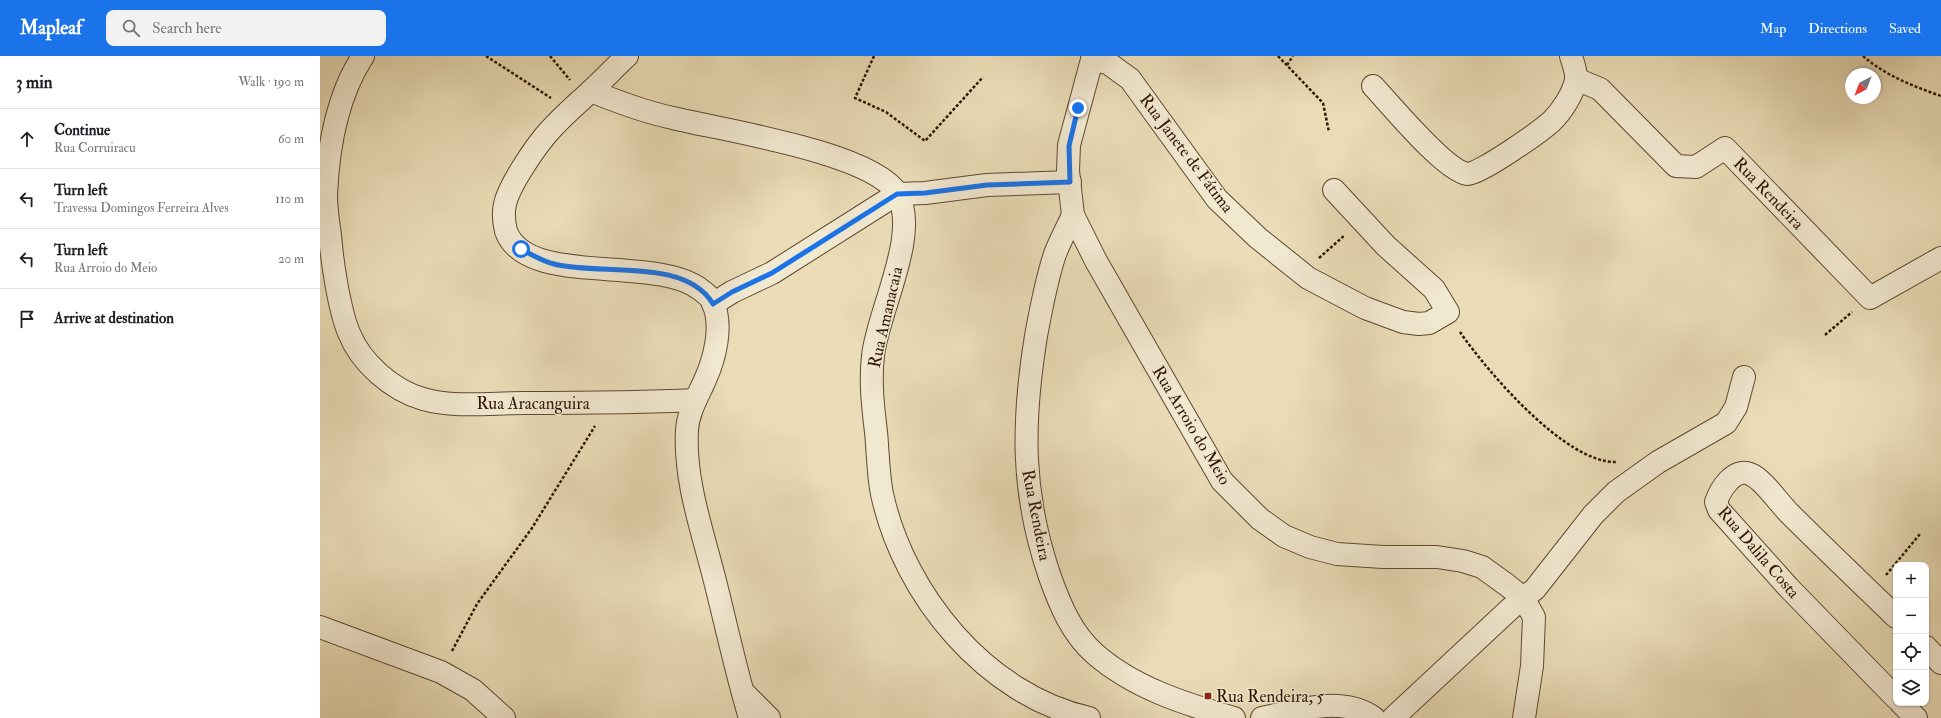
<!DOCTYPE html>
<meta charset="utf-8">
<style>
:root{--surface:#fff;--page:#f2f2f2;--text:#202124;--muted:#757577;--line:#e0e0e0;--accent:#1a73e8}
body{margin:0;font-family:"IM FELL Double Pica",serif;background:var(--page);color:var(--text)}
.controls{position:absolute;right:12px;bottom:12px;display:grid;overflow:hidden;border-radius:8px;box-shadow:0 1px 3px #0004}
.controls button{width:36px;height:36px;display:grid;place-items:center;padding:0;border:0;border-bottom:1px solid var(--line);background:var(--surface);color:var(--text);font:20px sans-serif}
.compass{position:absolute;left:1525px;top:12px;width:36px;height:36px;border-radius:50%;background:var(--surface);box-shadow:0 1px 3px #0004;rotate:222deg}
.stop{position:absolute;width:12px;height:12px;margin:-9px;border:3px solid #1a73e8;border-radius:50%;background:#fff}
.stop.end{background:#1a73e8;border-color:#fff;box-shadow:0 1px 4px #0008}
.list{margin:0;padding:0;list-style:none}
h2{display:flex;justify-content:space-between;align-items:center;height:52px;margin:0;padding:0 16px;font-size:17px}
h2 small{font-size:13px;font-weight:400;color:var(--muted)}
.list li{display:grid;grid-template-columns:26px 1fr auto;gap:12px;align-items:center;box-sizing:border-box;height:60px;padding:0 16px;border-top:1px solid var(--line)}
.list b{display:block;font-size:15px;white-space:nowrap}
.list p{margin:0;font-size:13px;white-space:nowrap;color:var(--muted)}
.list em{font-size:13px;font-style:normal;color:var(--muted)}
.icon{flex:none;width:22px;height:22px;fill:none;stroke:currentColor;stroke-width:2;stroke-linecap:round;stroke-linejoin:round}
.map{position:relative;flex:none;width:1621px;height:662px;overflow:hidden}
header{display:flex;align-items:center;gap:24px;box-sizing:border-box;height:56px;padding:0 20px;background:var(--accent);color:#fff}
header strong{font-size:19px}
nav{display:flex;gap:22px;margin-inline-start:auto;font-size:14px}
.search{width:280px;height:36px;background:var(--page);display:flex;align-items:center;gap:10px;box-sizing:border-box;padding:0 14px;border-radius:8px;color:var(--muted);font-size:15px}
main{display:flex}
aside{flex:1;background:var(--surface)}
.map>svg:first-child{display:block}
</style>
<header>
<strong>Mapleaf</strong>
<div class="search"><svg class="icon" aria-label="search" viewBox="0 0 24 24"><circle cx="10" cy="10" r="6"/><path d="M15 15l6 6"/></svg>Search here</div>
<nav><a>Map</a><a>Directions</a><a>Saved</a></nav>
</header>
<main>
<aside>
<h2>3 min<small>Walk · 190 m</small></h2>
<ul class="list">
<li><svg class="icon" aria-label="ahead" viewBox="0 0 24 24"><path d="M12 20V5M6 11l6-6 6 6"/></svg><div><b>Continue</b><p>Rua Corruiracu</p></div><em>60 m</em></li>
<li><svg class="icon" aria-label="left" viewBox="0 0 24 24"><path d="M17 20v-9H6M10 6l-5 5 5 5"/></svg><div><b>Turn left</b><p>Travessa Domingos Ferreira Alves</p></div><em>110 m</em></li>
<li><svg class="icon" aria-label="left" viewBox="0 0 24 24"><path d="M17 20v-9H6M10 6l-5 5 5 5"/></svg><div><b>Turn left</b><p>Rua Arroio do Meio</p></div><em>20 m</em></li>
<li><svg class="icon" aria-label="arrive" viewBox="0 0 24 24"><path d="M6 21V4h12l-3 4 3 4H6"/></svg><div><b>Arrive at destination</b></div></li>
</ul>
</aside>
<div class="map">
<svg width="1621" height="662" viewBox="0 0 1621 662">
<rect width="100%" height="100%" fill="#e9dcb7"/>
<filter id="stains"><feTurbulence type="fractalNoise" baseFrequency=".005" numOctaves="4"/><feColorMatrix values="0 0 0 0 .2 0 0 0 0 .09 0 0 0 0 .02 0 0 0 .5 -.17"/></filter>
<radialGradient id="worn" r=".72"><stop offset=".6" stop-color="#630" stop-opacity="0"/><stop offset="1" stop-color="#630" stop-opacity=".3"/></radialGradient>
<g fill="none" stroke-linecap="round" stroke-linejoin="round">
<g stroke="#5e4830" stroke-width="24">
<g id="minor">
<path d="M 43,0 C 17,40 8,92 6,139 C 6,152 8,166 10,179 C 12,205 19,253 29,277 C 41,307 72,334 103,343 C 134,352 171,347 203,347 C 260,347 317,347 375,344"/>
<path d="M 307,0 C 295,11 284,23 272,34 C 256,49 239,63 225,80 C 212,96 189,130 185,148 C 183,157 184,167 186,175 C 206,232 336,198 381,234 C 386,238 391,241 393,247 C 403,270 395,302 385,324 C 378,340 368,356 367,374 C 364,423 382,474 394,521 C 406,568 416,616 430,662"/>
<polyline points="773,0 749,89 748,115 753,159 776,205 902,425 940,463 964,480 990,491 1017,498 1063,501 1117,501 1143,505 1162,511 1187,529 1203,542 1214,561 1212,610 1204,662"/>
<polyline points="772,4 788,7 810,23 897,143 938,182 988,222 1045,252 1083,266 1099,268 1109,267 1128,256 1114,233 1066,190 1014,134"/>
<polyline points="1256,23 1280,33 1356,110 1376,111 1405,92 1550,242 1621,202"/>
<path d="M 1053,30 C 1071,49 1124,114 1147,118 C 1159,119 1221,75 1232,65 C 1242,55 1253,38 1256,24 C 1257,17 1253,7 1251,0"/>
<path d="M 271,35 C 298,46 324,56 353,62 C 401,74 551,96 577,137 C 601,177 557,257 553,300 C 550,325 553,351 556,376 C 558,396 558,418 562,438 C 584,539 666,639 769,662"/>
<path d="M 753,159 C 747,172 740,185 735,198 C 726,225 721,253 716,280 C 702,367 701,437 730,521 C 740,549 752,578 775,598 C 814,632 865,648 914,662"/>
<polyline points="393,248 412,236 452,217 577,138 605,137 667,129 750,126"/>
<path d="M 1576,561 C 1540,526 1504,492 1469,457 C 1459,447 1443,423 1430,418 C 1414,411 1400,434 1396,446 L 1399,454 L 1469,532 L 1576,642"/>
<polyline points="0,571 121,616 153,634 184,662"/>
<polyline points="1606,591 1621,607"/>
<polyline points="424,637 449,662"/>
<polyline points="1581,647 1596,662"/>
<path d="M 942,662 C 977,654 1023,639 1054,662"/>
<polyline points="1073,662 1191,552 1215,533 1273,459 1296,436 1338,406 1406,367 1416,351 1424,321"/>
</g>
</g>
<g stroke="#301603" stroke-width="2.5" stroke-dasharray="3 2" stroke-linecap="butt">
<polyline points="166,0 231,42"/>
<polyline points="230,0 250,24"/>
<polyline points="554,0 535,42 566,56 605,85 663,21"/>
<polyline points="958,0 1003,47 1009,76"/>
<path d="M 1543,0 C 1566,20 1593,30 1621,40"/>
<polyline points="967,9 973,0"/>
<polyline points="999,202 1025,179"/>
<path d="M 1140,276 C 1167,315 1245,407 1296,406"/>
<polyline points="1505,279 1532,256"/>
<polyline points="1566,519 1600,478"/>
<polyline points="132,595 157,548 212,472 275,370"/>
</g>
<use href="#minor" stroke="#f1e8d0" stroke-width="22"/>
</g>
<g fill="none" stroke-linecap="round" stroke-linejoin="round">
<path stroke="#1a73e8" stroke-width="5" d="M 201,193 C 212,199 222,205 234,208 C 280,220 365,201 393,248 L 412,236 L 452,217 L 577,138 L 605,137 L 667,129 L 750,126 L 749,90 L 758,52"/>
</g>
<rect fill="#8f2418" stroke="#f1e8d0" stroke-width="1.5" x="884" y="636" width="8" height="8" rx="2"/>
<g text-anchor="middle" stroke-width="3" stroke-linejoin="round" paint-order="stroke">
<g font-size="17" fill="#301603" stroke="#f1e8d0">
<text transform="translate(867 97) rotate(53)" y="6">Rua Janete de Fátima</text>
<text transform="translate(1449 137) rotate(46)" y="6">Rua Rendeira</text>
<text transform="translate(565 261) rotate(-77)" y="6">Rua Amanacaia</text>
<text x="213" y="353">Rua Aracanguira</text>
<text transform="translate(872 369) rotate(59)" y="6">Rua Arroio do Meio</text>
<text transform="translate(717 459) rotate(79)" y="6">Rua Rendeira</text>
<text transform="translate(1439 496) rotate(49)" y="6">Rua Dalila Costa</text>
</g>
<g font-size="17" fill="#301603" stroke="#f1e8d0" text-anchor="start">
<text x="896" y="646">Rua Rendeira, 5</text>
</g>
</g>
<rect width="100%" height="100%" filter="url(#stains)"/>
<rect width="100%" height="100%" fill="url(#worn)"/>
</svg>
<div class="controls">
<button>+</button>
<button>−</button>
<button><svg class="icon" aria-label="locate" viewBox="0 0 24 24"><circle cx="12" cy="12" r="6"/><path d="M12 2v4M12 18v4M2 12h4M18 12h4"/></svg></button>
<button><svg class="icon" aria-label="layers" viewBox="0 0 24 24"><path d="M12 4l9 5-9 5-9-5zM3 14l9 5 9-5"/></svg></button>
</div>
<svg class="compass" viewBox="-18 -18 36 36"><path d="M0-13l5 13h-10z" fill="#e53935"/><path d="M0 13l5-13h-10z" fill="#757577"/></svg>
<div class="stop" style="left:201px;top:193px"></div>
<div class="stop end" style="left:758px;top:52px"></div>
</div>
</main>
